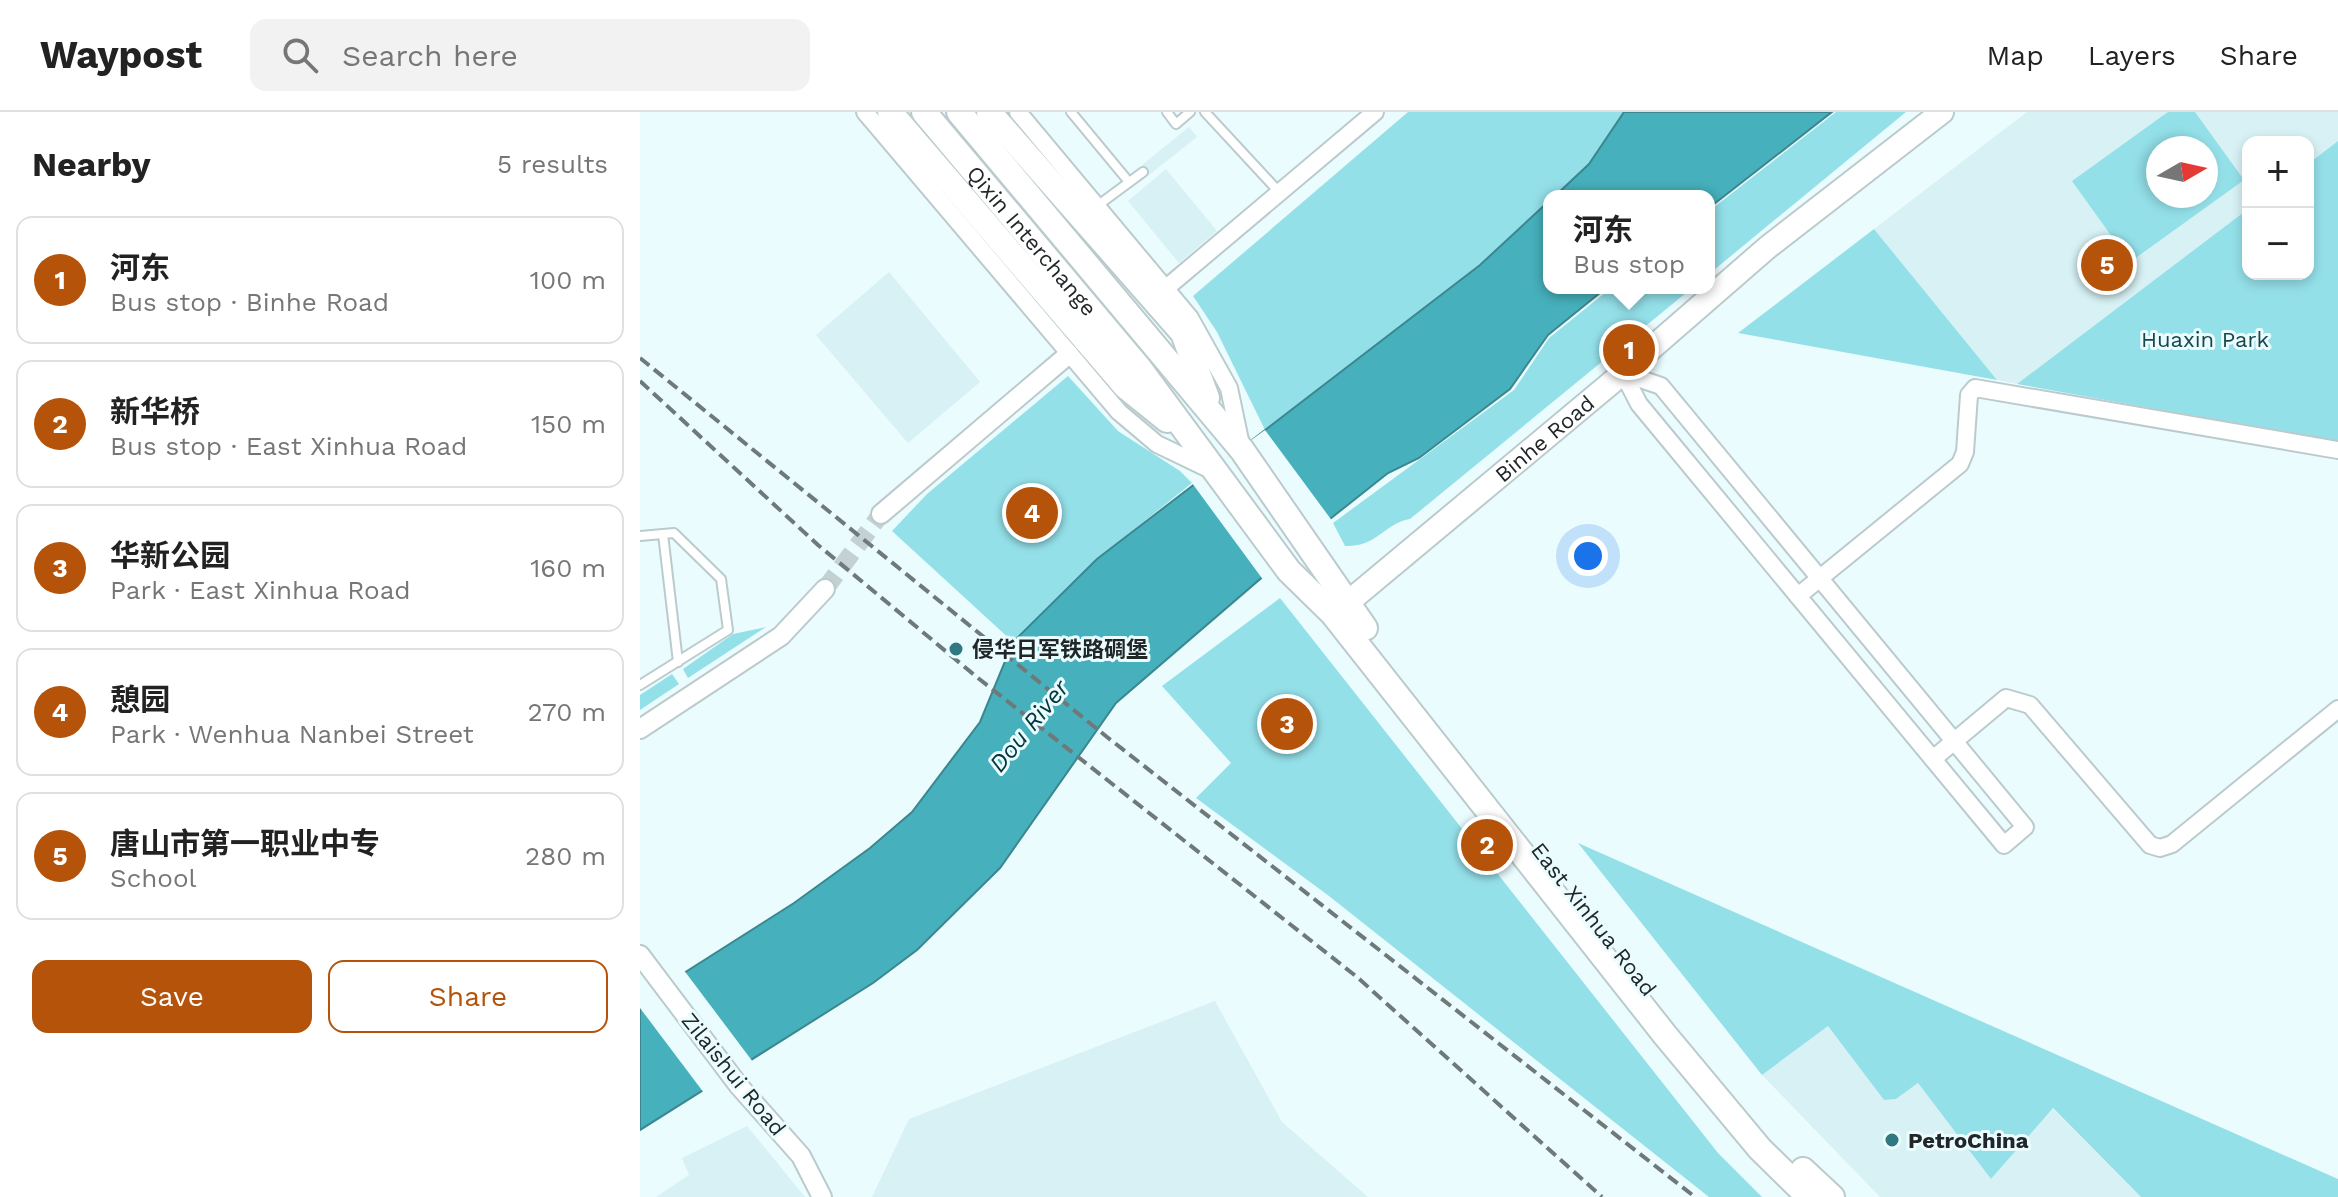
<!DOCTYPE html>
<meta charset="utf-8">
<style>
:root{--surface:#fff;--page:#f2f2f2;--text:#222;--muted:#767676;--line:#e0e0e0;--accent:#b45309}
body{margin:0;font-family:"Work Sans","Noto Sans SC",sans-serif;background:var(--page);color:var(--text)}
.controls{position:absolute;right:24px;top:24px;display:grid;overflow:hidden;border-radius:16px;box-shadow:0 4px 12px #0003}
.controls button{width:72px;height:72px;display:grid;place-items:center;padding:0;border:0;border-bottom:2px solid var(--line);background:var(--surface);color:var(--text);font:40px sans-serif}
.compass{position:absolute;left:1506px;top:24px;width:72px;height:72px;border-radius:50%;background:var(--surface);box-shadow:0 4px 12px #0003;rotate:81deg}
.you{position:absolute;left:948px;top:444px;width:28px;height:28px;margin:-20px;border:6px solid #fff;border-radius:50%;background:#1a73e8;box-shadow:0 0 0 12px #1a73e833}
.badge{display:grid;place-items:center;width:52px;height:52px;border-radius:50%;background:var(--accent);color:#fff;font-size:26px;font-weight:700}
.pin{position:absolute;translate:-50% -50%;border:4px solid #fff;box-shadow:0 2px 8px #0006}
.popup{position:absolute;left:903px;top:78px;width:172px;height:104px;box-sizing:border-box;display:grid;place-content:center;border-radius:16px;background:var(--surface);filter:drop-shadow(0 2px 6px #0005);font-size:26px;white-space:nowrap;color:var(--muted)}
.popup b{font-size:30px;color:var(--text)}
.popup::after{content:'';position:absolute;left:50%;top:100%;margin-left:-16px;border:16px solid transparent;border-top-color:var(--surface)}
.list{margin:0;padding:0;list-style:none}
h2{display:flex;justify-content:space-between;align-items:center;height:104px;margin:0;padding:0 32px;font-size:34px}
h2 small{font-size:26px;font-weight:400;color:var(--muted)}
.list li{display:grid;grid-template-columns:52px 1fr auto;gap:24px;align-items:center;box-sizing:border-box;height:128px;margin:0 16px 16px;padding:0 16px;border:2px solid var(--line);border-radius:16px}
.list b{display:block;font-size:30px;white-space:nowrap}
.list p{margin:0;font-size:26px;white-space:nowrap;color:var(--muted)}
.list em{font-size:26px;font-style:normal;color:var(--muted)}
.actions{display:flex;gap:16px;padding:24px 32px}
.actions a{flex:1;padding:18px 0;border:2px solid var(--accent);border-radius:16px;text-align:center;font-size:28px;color:var(--accent)}
.actions .main{background:var(--accent);color:#fff}
.icon{flex:none;width:44px;height:44px;fill:none;stroke:currentColor;stroke-width:2;stroke-linecap:round;stroke-linejoin:round}
.map{position:relative;flex:none;width:1698px;height:1085px;overflow:hidden}
header{display:flex;align-items:center;gap:48px;box-sizing:border-box;height:112px;padding:0 40px;background:var(--surface);border-bottom:2px solid var(--line)}
header strong{font-size:38px}
nav{display:flex;gap:44px;margin-inline-start:auto;font-size:28px}
.search{width:560px;height:72px;background:var(--page);display:flex;align-items:center;gap:20px;box-sizing:border-box;padding:0 28px;border-radius:16px;color:var(--muted);font-size:30px}
main{display:flex}
aside{flex:1;background:var(--surface)}
.map>svg:first-child{display:block}
</style>
<header>
<strong>Waypost</strong>
<div class="search"><svg class="icon" aria-label="search" viewBox="0 0 24 24"><circle cx="10" cy="10" r="6"/><path d="M15 15l6 6"/></svg>Search here</div>
<nav><a>Map</a><a>Layers</a><a>Share</a></nav>
</header>
<main>
<aside>
<h2>Nearby<small>5 results</small></h2>
<ul class="list">
<li><span class="badge">1</span><div><b>河东</b><p>Bus stop · Binhe Road</p></div><em>100 m</em></li>
<li><span class="badge">2</span><div><b>新华桥</b><p>Bus stop · East Xinhua Road</p></div><em>150 m</em></li>
<li><span class="badge">3</span><div><b>华新公园</b><p>Park · East Xinhua Road</p></div><em>160 m</em></li>
<li><span class="badge">4</span><div><b>憩园</b><p>Park · Wenhua Nanbei Street</p></div><em>270 m</em></li>
<li><span class="badge">5</span><div><b>唐山市第一职业中专</b><p>School</p></div><em>280 m</em></li>
</ul>
<div class="actions"><a class="main">Save</a><a>Share</a></div>
</aside>
<div class="map">
<svg width="1698" height="1085" viewBox="0 0 1698 1085">
<rect width="100%" height="100%" fill="#ebfcfe"/>
<g fill="#d7f1f4" fill-rule="evenodd">
<path d="M 1387,0 L 1698,0 L 1698,29 L 1668,52 L 1668,30 L 1608,30 L 1608,97 L 1377,272 L 1357,268 L 1234,117 ZM 1518,36 L 1566,36 L 1566,84 L 1518,84 Z"/>
<polygon points="549,15 557,25 509,63 502,53"/>
<polygon points="526,57 577,119 539,151 488,89"/>
<polygon points="249,160 340,270 268,331 176,223"/>
<polygon points="575,889 642,1010 728,1085 232,1085 269,1007"/>
<polygon points="1188,913 1244,988 1256,987 1278,971 1351,1067 1412,996 1501,1085 1240,1085 1122,963"/>
<polygon points="107,1014 165,1085 16,1085 49,1063 42,1046"/>
</g>
<g fill="#94e0e9" fill-rule="evenodd">
<polygon points="768,0 984,0 949,52 915,84 909,84 909,89 840,153 625,318 577,220 553,184"/>
<polygon points="1196,0 1266,0 1069,162 1069,99"/>
<path d="M 1528,0 L 1555,0 L 1604,68 L 1490,150 L 1432,69 ZM 1518,36 L 1566,36 L 1566,84 L 1518,84 Z"/>
<polygon points="1698,29 1698,330 1377,272 1608,97 1608,162 1668,162 1668,52"/>
<polygon points="1234,117 1357,268 1098,221"/>
<path d="M 971,176 L 1052,176 L 770,407 C 743,412 738,435 705,434 L 693,411 L 874,278 L 909,226 Z"/>
<polygon points="428,264 478,319 540,359 552,371 457,447 373,530 252,419 287,382"/>
<polygon points="640,486 1078,1041 1122,1085 1069,1085 689,784 556,686 591,651 522,574"/>
<polygon points="126,515 48,566 43,557 93,522"/>
<polygon points="32,562 39,572 0,598 0,583"/>
<polygon points="938,731 1698,1067 1698,1085 1501,1085 1413,996 1351,1067 1278,971 1256,987 1244,988 1188,914 1122,963"/>
</g>
<g fill="#46b0bc" stroke="#3b8790" stroke-width="2">
<polygon points="984,0 1192,0 1069,96 1069,84 915,84 949,52"/>
<polygon points="909,89 909,176 966,176 908,223 870,277 779,346 748,361 690,407 476,591 360,756 277,838 233,871 0,1018 0,889 154,791 230,736 272,700 340,610 373,530 457,447 840,153"/>
</g>
<g fill="#ebfcfe">
<polygon points="625,318 693,410 624,469 552,371"/>
<polygon points="43,857 113,950 64,981 0,896 0,884"/>
</g>
<g fill="none" stroke-linecap="round" stroke-linejoin="round">
<polyline stroke="#c3d1d3" stroke-width="18" stroke-dasharray="18 9" stroke-linecap="butt" points="185,477 241,402"/>
<g stroke="#bbcbcd" stroke-width="12">
<g id="service">
<polyline points="431,0 489,70"/>
<polyline points="527,0 536,12 550,0"/>
<polyline points="565,0 640,81"/>
<polyline points="457,94 503,60"/>
<polyline points="23,422 38,550"/>
<polyline points="0,424 34,421 81,467 88,518 0,573"/>
</g>
</g>
<g stroke="#bbcbcd" stroke-width="20">
<g id="minor">
<polyline points="225,0 479,300 517,332 571,358"/>
<polyline points="378,0 550,206 589,276 601,333"/>
<polyline points="525,177 735,0"/>
<polygon points="983,261 1021,274 1385,715 1364,733 999,292"/>
<polyline points="1158,484 1320,352 1325,340 1329,283 1335,276 1698,338"/>
<polyline points="1293,647 1366,586 1390,593 1510,733 1520,736 1532,732 1698,597"/>
</g>
</g>
<g stroke="#bbcbcd" stroke-width="22">
<g id="tertiary">
<polyline points="241,402 429,242"/>
<polyline points="0,617 141,524 185,477"/>
<polyline points="0,843 99,974 161,1044 182,1085"/>
</g>
</g>
<g stroke="#bbcbcd" stroke-width="26">
<g id="secondary">
<path id="s1" d="M 694,502 L 983,261 L 1128,135 L 1302,0"/>
</g>
</g>
<g stroke="#bbcbcd" stroke-width="28">
<g id="primary">
<polyline points="250,0 486,275 527,308"/>
<path id="s2" d="M 284,0 L 500,257 L 649,459 L 693,502 L 1025,923 L 1120,1037 L 1169,1085"/>
<polyline points="319,0 602,338 725,516"/>
<polyline points="349,0 543,221 567,286"/>
<polyline points="1163,1058 1192,1085"/>
</g>
</g>
<use href="#service" stroke="#fff" stroke-width="8"/>
<use href="#minor" stroke="#fff" stroke-width="16"/>
<use href="#tertiary" stroke="#fff" stroke-width="18"/>
<use href="#secondary" stroke="#fff" stroke-width="22"/>
<use href="#primary" stroke="#fff" stroke-width="24"/>
<g stroke="#6f797a" stroke-width="4" stroke-dasharray="12 6" stroke-linecap="butt">
<polyline points="0,246 467,625 1055,1085"/>
<polyline points="0,269 178,433 338,566 717,865 962,1085"/>
</g>
</g>
<g fill="#317982" stroke="#ebfcfe" stroke-width="3">
<circle cx="316" cy="537" r="8"/>
<circle cx="1252" cy="1028" r="8"/>
</g>
<g text-anchor="middle" stroke-width="6" stroke-linejoin="round" paint-order="stroke">
<g font-size="22" fill="#212728" stroke="#ebfcfe">
<text dy="8" stroke="none"><textPath href="#s2" startOffset="168">Qixin Interchange</textPath></text>
<text dy="8" stroke="none"><textPath href="#s1" startOffset="274">Binhe Road</textPath></text>
<text transform="translate(954 807) rotate(52)" y="8">East Xinhua Road</text>
<text transform="translate(94 962) rotate(51)" y="8">Zilaishui Road</text>
</g>
<g font-size="22" fill="#17464c" stroke="#ebfcfe">
<text x="1565" y="235">Huaxin Park</text>
</g>
<g font-size="22" font-weight="bold" fill="#212728" stroke="#ebfcfe" text-anchor="start">
<text x="332" y="545">侵华日军铁路碉堡</text>
<text x="1268" y="1036">PetroChina</text>
</g>
<g font-size="24" font-style="italic" fill="#02363c" stroke="#ebfcfe">
<text transform="translate(389 614) rotate(-51)" y="8">Dou River</text>
</g>
</g>
</svg>
<div class="controls">
<button>+</button>
<button>−</button>
</div>
<svg class="compass" viewBox="-18 -18 36 36"><path d="M0-13l5 13h-10z" fill="#e53935"/><path d="M0 13l5-13h-10z" fill="#767676"/></svg>
<div class="you"></div>
<div class="pin badge" style="left:989px;top:238px">1</div>
<div class="popup"><b>河东</b>Bus stop</div>
<div class="pin badge" style="left:847px;top:733px">2</div>
<div class="pin badge" style="left:647px;top:612px">3</div>
<div class="pin badge" style="left:392px;top:401px">4</div>
<div class="pin badge" style="left:1467px;top:153px">5</div>
</div>
</main>
